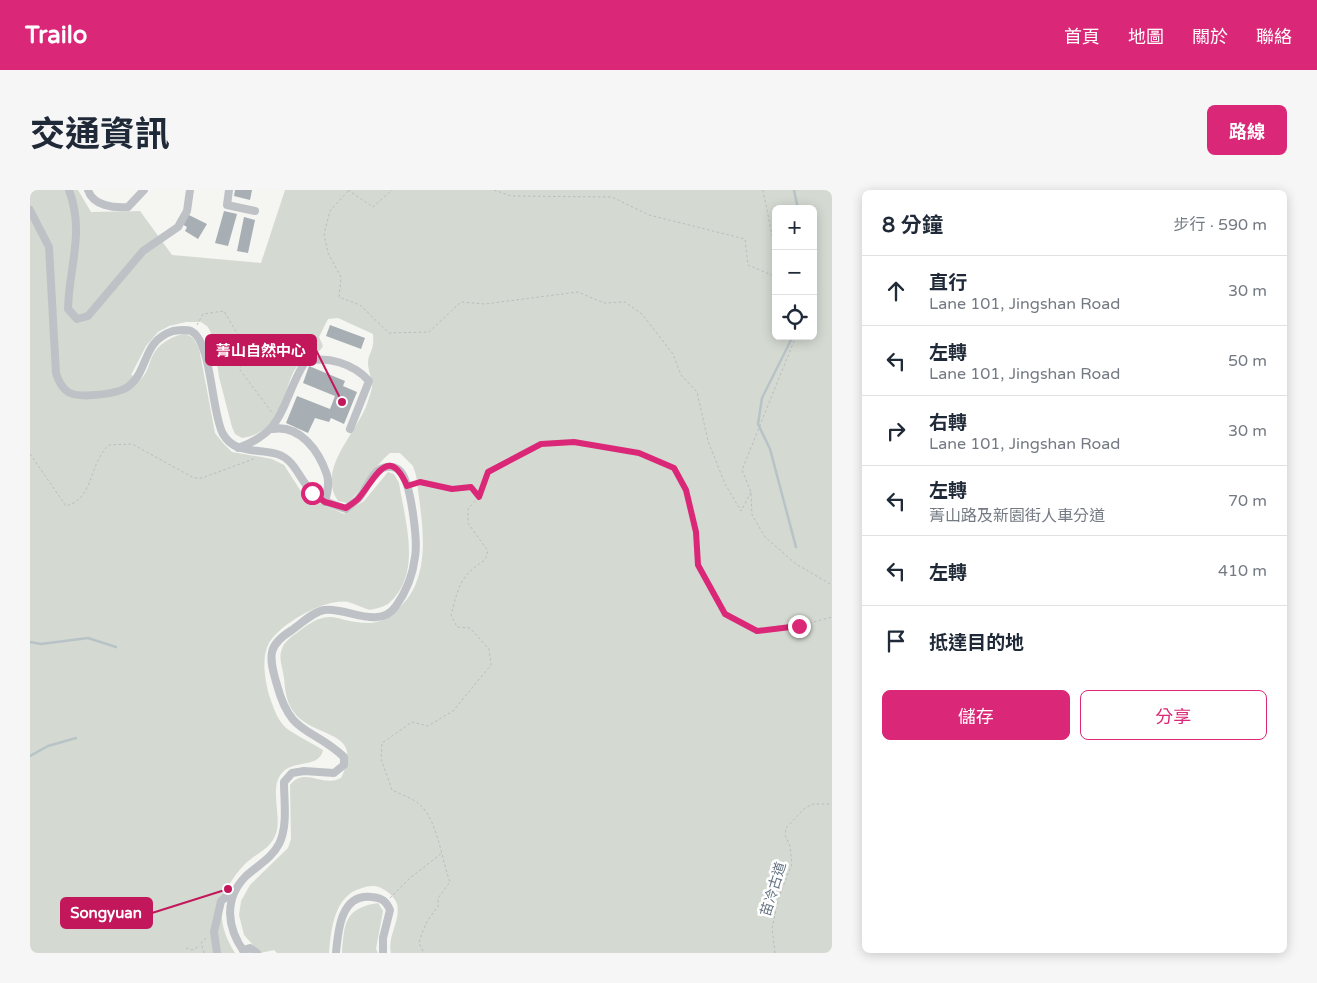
<!DOCTYPE html>
<html lang="zh-TW">
<meta charset="utf-8">
<style>
:root{--surface:#fff;--page:#f6f6f7;--text:#1f2937;--muted:#747a83;--line:#e0e1e3;--accent:#db2777}
body{margin:0;font-family:"Varela Round","Noto Sans TC",sans-serif;background:var(--page);color:var(--text)}
.controls{position:absolute;right:15px;top:15px;display:grid;overflow:hidden;border-radius:8px;box-shadow:0 2px 12px #0003}
.controls button{width:45px;height:45px;display:grid;place-items:center;padding:0;border:0;border-bottom:1px solid var(--line);background:var(--surface);color:var(--text);font:25px sans-serif}
.stop{position:absolute;width:15px;height:15px;margin:-11px;border:4px solid #db2777;border-radius:50%;background:#fff}
.stop.end{background:#db2777;border-color:#fff;box-shadow:0 1px 5px #0008}
.list{margin:0;padding:0;list-style:none}
h2{display:flex;justify-content:space-between;align-items:center;height:65px;margin:0;padding:0 20px;font-size:21px}
h2 small{font-size:16px;font-weight:400;color:var(--muted)}
.list li{display:grid;grid-template-columns:32px 1fr auto;gap:15px;align-items:center;box-sizing:border-box;height:70px;padding:0 20px;border-top:1px solid var(--line)}
.list b{display:block;font-size:19px;white-space:nowrap}
.list p{margin:0;font-size:16px;white-space:nowrap;color:var(--muted)}
.list em{font-size:16px;font-style:normal;color:var(--muted)}
.actions{display:flex;gap:10px;padding:15px 20px}
.actions a{flex:1;padding:11px 0;border:1px solid var(--accent);border-radius:8px;text-align:center;font-size:18px;color:var(--accent)}
.actions .main{background:var(--accent);color:#fff}
.icon{flex:none;width:28px;height:28px;fill:none;stroke:currentColor;stroke-width:2;stroke-linecap:round;stroke-linejoin:round}
.map{position:relative;flex:none;width:802px;height:763px;overflow:hidden;border-radius:8px}
header{display:flex;align-items:center;gap:30px;box-sizing:border-box;height:70px;padding:0 25px;background:var(--accent);color:#fff}
header strong{font-size:24px}
nav{display:flex;gap:28px;margin-inline-start:auto;font-size:18px}
.intro{display:flex;align-items:center;justify-content:space-between;box-sizing:border-box;height:120px;padding:0 30px}
h1{margin:0;font-size:35px}
.button{padding:12px 22px;border-radius:8px;background:var(--accent);color:#fff;font-size:18px;font-weight:700}
main{display:flex;gap:30px;padding:0 30px}
aside{flex:1;background:var(--surface);border-radius:8px;box-shadow:0 2px 12px #0003}
.map>svg:first-child{display:block}
</style>
<header>
<strong>Trailo</strong>
<nav><a>首頁</a><a>地圖</a><a>關於</a><a>聯絡</a></nav>
</header>
<div class="intro"><h1>交通資訊</h1><a class="button">路線</a></div>
<main>
<div class="map">
<svg width="802" height="763" viewBox="0 0 802 763">
<rect width="100%" height="100%" fill="#f5f5f1"/>
<g fill="#d4dad1" fill-rule="evenodd">
<path d="M 0,0 L 48,0 L 61,22 L 110,21 L 142,65 L 231,73 L 255,0 L 802,0 L 802,763 L 361,763 C 357,746 371,731 367,714 C 365,707 357,701 351,698 C 345,695 338,696 332,698 C 304,705 301,740 299,763 L 247,763 L 244,760 L 230,763 L 214,745 L 209,725 L 211,711 L 220,695 L 258,658 L 261,649 L 260,595 C 274,576 293,598 311,588 C 336,538 283,550 263,521 C 256,511 255,499 254,488 C 253,480 249,469 251,462 C 253,452 261,447 268,442 C 303,415 303,433 339,433 C 351,433 360,426 369,418 C 405,385 391,328 386,285 L 383,276 L 370,263 L 360,263 C 343,277 334,299 317,313 L 308,311 C 286,279 327,243 337,214 C 339,208 343,198 342,192 C 341,186 338,180 338,173 C 338,162 345,161 343,144 L 308,128 L 298,129 L 289,147 L 293,156 C 288,166 273,168 266,178 C 262,183 260,190 258,196 C 250,221 241,244 212,248 L 205,244 L 202,237 L 189,187 L 183,147 L 178,137 L 171,132 L 156,132 L 139,136 L 128,142 L 116,156 L 101,185 L 111,189 C 116,184 118,178 120,172 C 126,154 139,148 155,143 L 163,148 L 169,158 L 185,243 L 193,253 L 202,262 L 242,269 L 254,275 L 274,306 L 314,324 L 334,311 L 358,282 L 364,284 L 369,293 C 375,331 393,385 358,414 C 353,417 345,419 340,420 C 333,418 325,414 318,412 C 296,408 251,433 239,453 C 231,467 235,490 239,505 C 243,516 246,527 254,536 C 258,541 285,555 293,560 C 290,577 266,571 255,580 C 236,595 254,627 245,646 C 240,659 225,664 215,674 C 188,702 184,730 205,763 L 0,763 ZM 746,19 L 783,19 L 783,146 L 746,146 Z"/>
<path d="M 348,713 L 353,721 L 346,759 L 348,763 L 312,763 C 314,733 315,718 348,713 Z"/>
</g>
<g fill="none" stroke-linecap="round" stroke-linejoin="round">
<g stroke="#b8c3c8" stroke-width="2.5">
<polyline points="764,0 768,19"/>
<polyline points="763,146 732,208 728,234 740,259 766,357"/>
<polyline points="0,452 11,454 58,448 86,457"/>
<polyline points="0,566 18,556 46,548"/>
</g>
</g>
<g fill="#a7afb5">
<polygon points="205,0 222,0 220,10 204,6"/>
<polygon points="194,21 207,24 198,56 185,53"/>
<polygon points="153,22 177,34 168,49 155,41 157,37 147,31"/>
<polygon points="214,27 225,30 218,63 207,61"/>
<polygon points="300,135 335,148 331,159 296,146"/>
<polygon points="279,176 315,191 313,196 327,202 314,234 301,228 299,232 285,228 278,243 256,233 267,206 300,219 305,206 273,193"/>
</g>
<g fill="none" stroke-linecap="round" stroke-linejoin="round">
<g stroke="#babcbf" stroke-width="1" stroke-dasharray="2.5 2.5" stroke-linecap="butt">
<polyline points="318,0 343,17 362,0"/>
<polyline points="464,0 481,6 582,7 619,25 715,49 718,75 746,87"/>
<polyline points="733,0 746,65"/>
<polyline points="318,1 300,21 294,44 298,63 311,87 309,107 330,115 359,143 399,142 431,112 455,114 548,102 574,113 595,112 612,124 643,164 651,185 667,202 678,251 695,294 711,321 721,302"/>
<polyline points="167,135 173,124 194,121 210,148 215,165 211,167 210,180 243,224"/>
<polyline points="766,146 712,280 721,302 722,325 735,347 766,374 802,395"/>
<path d="M 0,264 L 36,316 C 65,308 58,274 79,255 L 102,254 L 164,288 L 172,288 L 226,268"/>
<path d="M 385,293 L 390,292 L 422,299 L 441,297 L 449,307 L 438,319 L 438,333 L 458,361 L 455,370 C 429,387 429,396 421,425 L 427,437 L 440,438 L 459,459 L 461,475 L 423,521 L 398,536 L 382,532 L 352,553 L 351,569 L 362,600 C 370,604 382,608 389,614 C 407,628 412,671 420,692 L 408,708 L 408,717 C 398,728 393,738 389,753 L 394,763"/>
<polyline points="449,307 458,282 511,254 544,252 609,263 644,278 656,300 666,342 668,375 695,424 727,441 769,436 802,427"/>
<polyline points="360,708 380,688 412,663"/>
<polyline points="156,758 162,760 170,756"/>
<polyline points="174,763 171,753 176,748"/>
<polyline points="745,763 742,738 749,707 762,674 760,656 755,645 756,638 775,618 783,614 802,614"/>
</g>
<g stroke="#bec2c6" stroke-width="8">
<path d="M 39,0 C 55,43 39,76 38,119 L 47,129 L 58,126 L 113,61 L 148,37 L 157,21 L 160,0"/>
<path d="M 58,0 C 63,16 84,18 98,17 L 114,0"/>
<polyline points="199,0 197,15 225,21"/>
<path d="M 0,20 L 19,57 L 26,183 C 28,190 31,197 38,202 C 49,209 89,204 99,196 C 119,180 112,151 143,141 C 149,140 156,139 161,141 C 182,151 181,222 193,244 C 205,265 228,258 247,264 C 265,269 270,291 282,302 C 291,311 304,315 316,319 C 320,315 324,313 328,309 C 337,300 342,278 357,277 C 362,276 368,278 371,282 C 381,294 388,351 385,367 C 383,384 376,402 366,416 C 349,441 315,416 294,420 C 283,422 272,433 262,440 C 254,445 244,452 242,462 C 240,473 244,484 247,495 C 261,547 281,536 314,567 L 314,575 L 304,583 L 274,581 L 262,583 L 254,592 C 254,612 258,636 249,654 C 242,668 227,676 216,686 C 193,709 197,739 215,763"/>
<path d="M 242,239 C 270,234 289,261 297,285 C 300,294 297,303 295,312"/>
<path d="M 208,258 C 258,240 250,212 275,172 C 297,165 324,174 339,191 L 320,239"/>
<polyline points="213,760 220,758 227,763"/>
<polyline points="187,763 184,742 191,711 205,700"/>
<path d="M 306,763 C 308,740 311,703 342,707 C 352,708 356,711 360,720 L 353,748 L 353,763"/>
</g>
</g>
<g fill="none" stroke-linecap="round" stroke-linejoin="round">
<path stroke="#db2777" stroke-width="6" d="M 282,303 L 295,312 L 316,318 C 320,315 325,312 328,309 C 344,291 358,252 377,296 L 390,292 L 422,299 L 441,297 L 449,307 L 458,282 L 511,254 L 544,252 L 609,263 L 644,278 L 656,300 L 666,342 L 668,375 L 695,424 L 727,441 L 769,436"/>
</g>
<g text-anchor="middle" stroke-width="5" stroke-linejoin="round" paint-order="stroke">
<g font-size="14" fill="#647483" stroke="#fff">
<text transform="translate(743 699) rotate(-73)" y="5">苗冷古道</text>
</g>
</g>
<path fill="none" stroke="#c2185b" stroke-width="2" d="M312 212L286 160M198 699L122 723"/>
<g fill="#c2185b" stroke="#fff" stroke-width="2">
<circle cx="312" cy="212" r="5"/>
<circle cx="198" cy="699" r="5"/>
</g>
<g fill="#c2185b" stroke="#c2185b" stroke-width="2">
<rect x="176" y="145" width="110" height="30" rx="5"/>
<rect x="31" y="708" width="91" height="30" rx="5"/>
</g>
<g font-size="15" text-anchor="middle" font-weight="bold" fill="#fff">
<text x="231" y="166">菁山自然中心</text>
<text x="76" y="728">Songyuan</text>
</g>
</svg>
<div class="controls">
<button>+</button>
<button>−</button>
<button><svg class="icon" aria-label="locate" viewBox="0 0 24 24"><circle cx="12" cy="12" r="6"/><path d="M12 2v4M12 18v4M2 12h4M18 12h4"/></svg></button>
</div>
<div class="stop" style="left:282px;top:303px"></div>
<div class="stop end" style="left:769px;top:436px"></div>
</div>
<aside>
<h2>8 分鐘<small>步行 · 590 m</small></h2>
<ul class="list">
<li><svg class="icon" aria-label="ahead" viewBox="0 0 24 24"><path d="M12 20V5M6 11l6-6 6 6"/></svg><div><b>直行</b><p>Lane 101, Jingshan Road</p></div><em>30 m</em></li>
<li><svg class="icon" aria-label="left" viewBox="0 0 24 24"><path d="M17 20v-9H6M10 6l-5 5 5 5"/></svg><div><b>左轉</b><p>Lane 101, Jingshan Road</p></div><em>50 m</em></li>
<li><svg class="icon" aria-label="right" viewBox="0 0 24 24"><path d="M7 20v-9h11M14 6l5 5-5 5"/></svg><div><b>右轉</b><p>Lane 101, Jingshan Road</p></div><em>30 m</em></li>
<li><svg class="icon" aria-label="left" viewBox="0 0 24 24"><path d="M17 20v-9H6M10 6l-5 5 5 5"/></svg><div><b>左轉</b><p>菁山路及新園街人車分道</p></div><em>70 m</em></li>
<li><svg class="icon" aria-label="left" viewBox="0 0 24 24"><path d="M17 20v-9H6M10 6l-5 5 5 5"/></svg><div><b>左轉</b></div><em>410 m</em></li>
<li><svg class="icon" aria-label="arrive" viewBox="0 0 24 24"><path d="M6 21V4h12l-3 4 3 4H6"/></svg><div><b>抵達目的地</b></div></li>
</ul>
<div class="actions"><a class="main">儲存</a><a>分享</a></div>
</aside>
</main>
